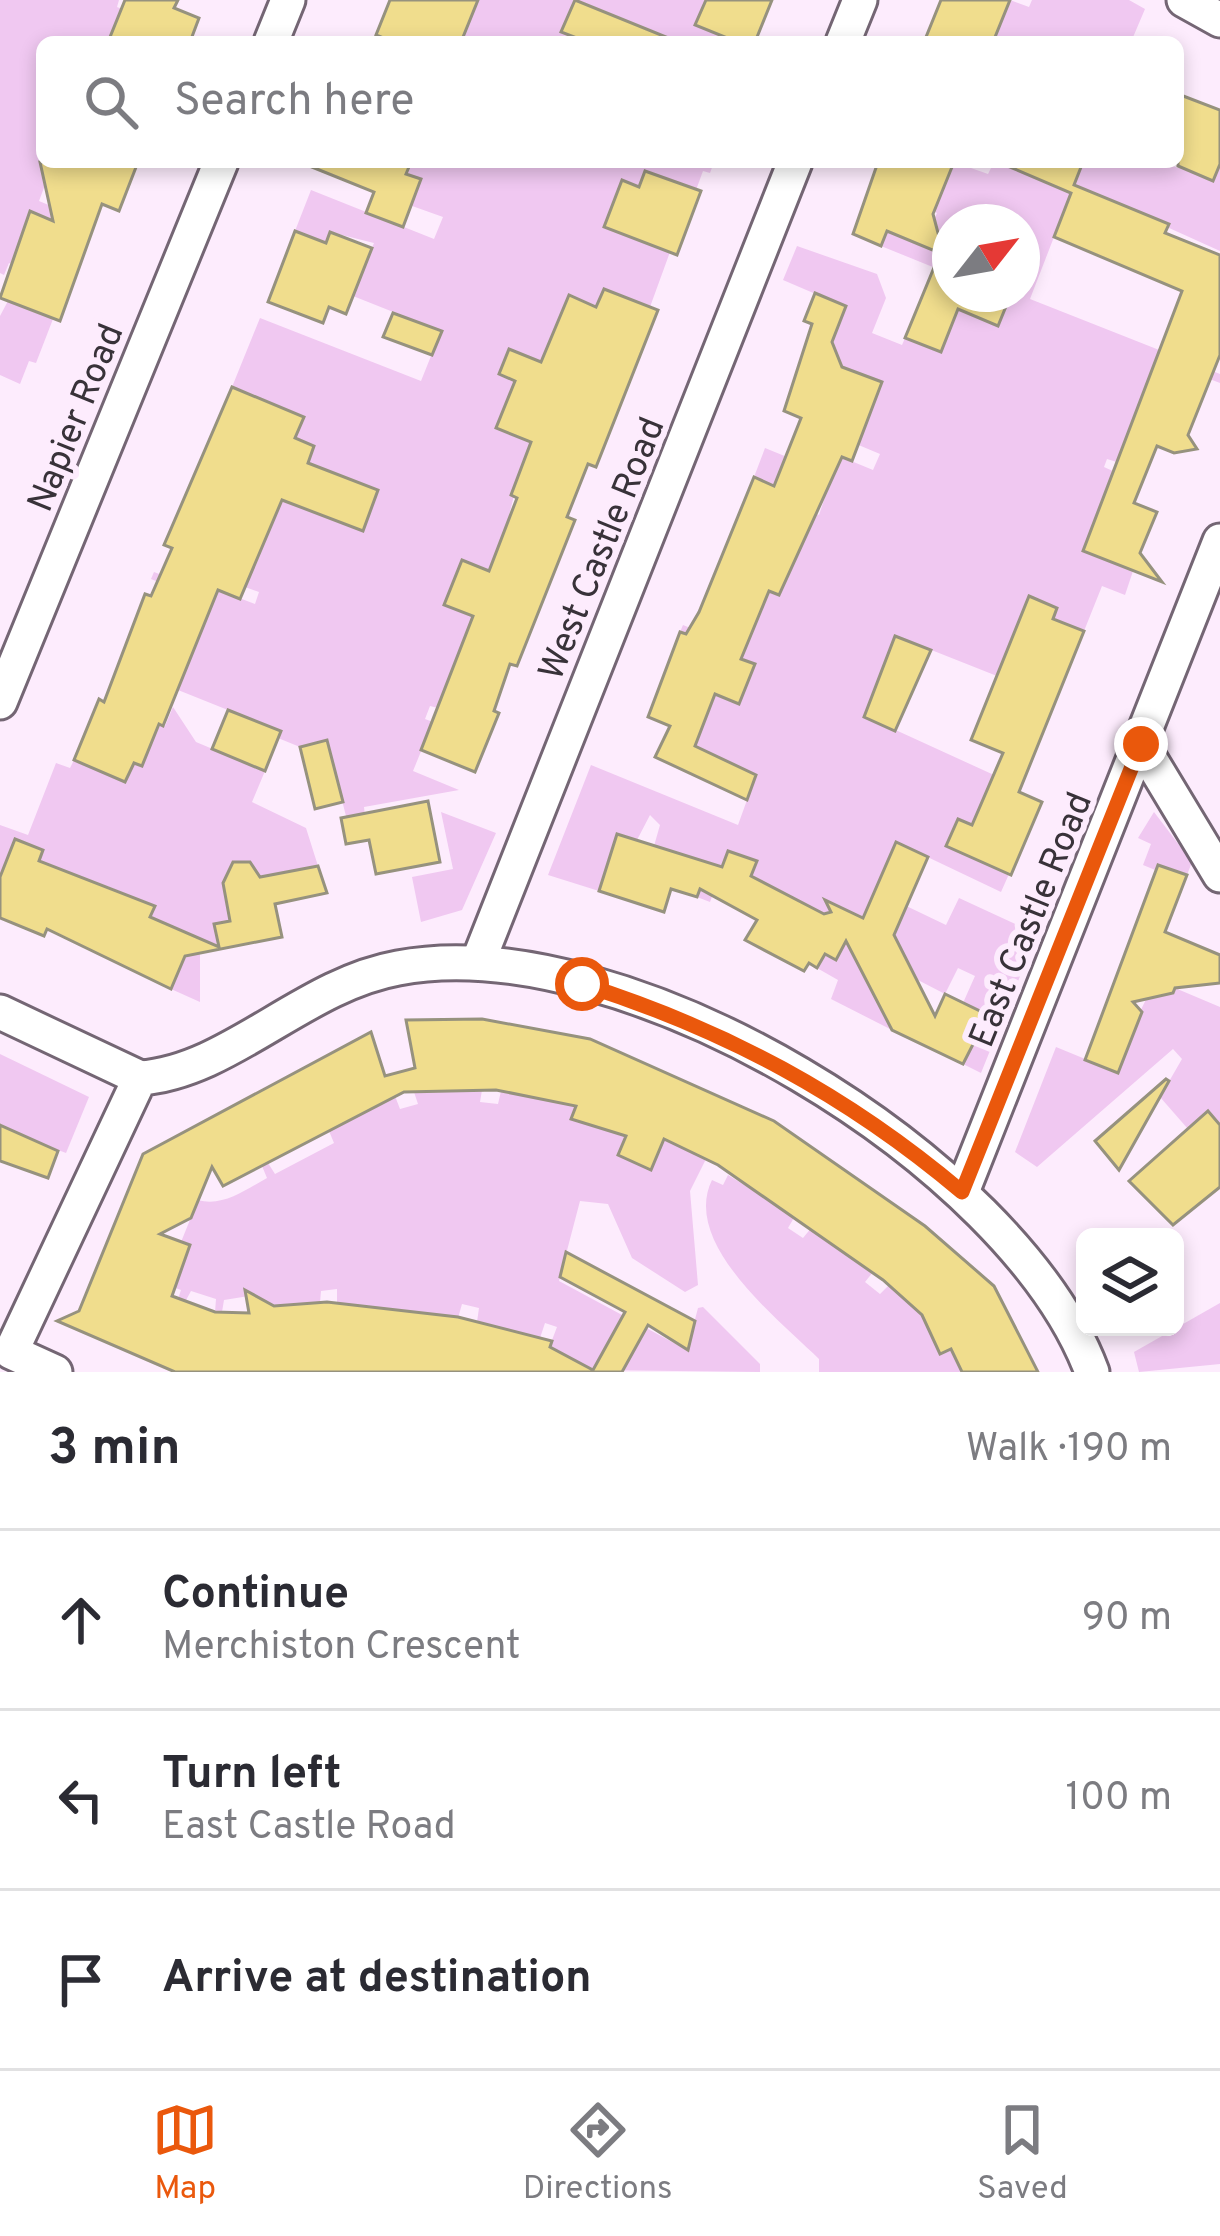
<!DOCTYPE html>
<meta charset="utf-8">
<style>
:root{--surface:#fff;--page:#f2f2f3;--text:#2b2b33;--muted:#7c7c81;--line:#e1e1e2;--accent:#ea580c}
body{margin:0;font-family:Overpass,sans-serif;background:var(--page);color:var(--text)}
.controls{position:absolute;right:36px;bottom:36px;display:grid;overflow:hidden;border-radius:18px;box-shadow:0 6px 18px #0003}
.controls button{width:108px;height:108px;display:grid;place-items:center;padding:0;border:0;border-bottom:3px solid var(--line);background:var(--surface);color:var(--text);font:60px sans-serif}
.compass{position:absolute;left:932px;top:204px;width:108px;height:108px;border-radius:50%;background:var(--surface);box-shadow:0 6px 18px #0003;rotate:59deg}
.stop{position:absolute;width:36px;height:36px;margin:-27px;border:9px solid #ea580c;border-radius:50%;background:#fff}
.stop.end{background:#ea580c;border-color:#fff;box-shadow:0 3px 12px #0008}
.list{margin:0;padding:0;list-style:none}
h2{display:flex;justify-content:space-between;align-items:center;height:156px;margin:0;padding:0 48px;font-size:51px}
h2 small{font-size:39px;font-weight:400;color:var(--muted)}
.list li{display:grid;grid-template-columns:78px 1fr auto;gap:36px;align-items:center;box-sizing:border-box;height:180px;padding:0 48px;border-top:3px solid var(--line)}
.list b{display:block;font-size:45px;white-space:nowrap}
.list p{margin:0;font-size:39px;white-space:nowrap;color:var(--muted)}
.list em{font-size:39px;font-style:normal;color:var(--muted)}
.icon{flex:none;width:66px;height:66px;fill:none;stroke:currentColor;stroke-width:2;stroke-linecap:round;stroke-linejoin:round}
.map{position:relative;flex:none;width:1220px;height:1372px;overflow:hidden}
.search{position:absolute;background:var(--surface);box-shadow:0 6px 18px #0003;left:36px;right:36px;top:36px;height:132px;display:flex;align-items:center;gap:30px;box-sizing:border-box;padding:0 42px;border-radius:18px;color:var(--muted);font-size:45px}
.sheet{height:696px;background:var(--surface)}
nav{display:flex;justify-content:space-around;align-items:center;box-sizing:border-box;height:168px;border-top:3px solid var(--line);background:var(--surface);font-size:33px;color:var(--muted)}
nav a{display:grid;justify-items:center;gap:6px}
nav .on{color:var(--accent)}
.map>svg:first-child{display:block}
</style>
<div class="map">
<svg width="1220" height="1372" viewBox="0 0 1220 1372">
<rect width="100%" height="100%" fill="#fdecfd"/>
<g fill="#f0c8f1">
<polygon points="0,0 119,0 117,7 135,14 108,42 42,42 41,167 48,177 39,201 94,224 89,236 30,212 20,236 31,242 21,268 9,263 4,275 0,273"/>
<polygon points="476,0 574,0 561,32 587,42 461,42"/>
<polygon points="575,0 706,0 696,25 737,42 676,42"/>
<polygon points="1010,0 1029,7 1032,0 1129,0 1145,9 1131,42 993,42"/>
<polygon points="1204,104 1213,180 1220,164 1220,251 1074,185 1083,162 1162,162 1178,168"/>
<polygon points="411,162 714,162 710,173 703,171 696,190 646,171 639,187 621,181 604,227 670,252 650,307 604,289 596,307 568,296 552,336 585,379 509,350 500,374 560,400 513,387 497,428 544,446 520,471 495,573 477,566 469,584 455,579 444,604 473,616 438,708 430,706 425,719 433,722 413,771 459,790 364,807 365,816 347,820 327,741 300,747 278,738 280,731 178,690 212,604 151,579 154,572 186,584 189,579 255,604 259,592 234,583 248,580 273,521 215,496 300,480 314,447 295,438 304,417 232,387 260,318 421,381 441,331 353,296 374,243 330,232 326,243 295,231 311,190 434,239 443,217 373,192 381,173 420,179 402,172"/>
<polygon points="954,162 988,174 994,162 1047,162 1041,180 1071,193 1030,299 1220,374 1220,383 1158,359 1120,463 1107,459 1104,467 1115,472 1083,551 1133,571 1125,595 1102,586 1084,631 1053,619 1057,608 1029,597 997,676 896,636 865,716 994,775 972,825 946,845 1009,874 1001,892 896,842 875,891 946,925 959,898 1037,934 981,1073 963,1064 963,1003 975,976 958,968 945,994 916,979 890,1029 831,999 838,980 817,968 825,954 836,960 855,925 746,890 756,862 729,851 710,902 697,897 707,863 654,846 660,825 650,815 637,840 617,834 599,891 548,875 591,765 738,825 756,775 695,746 715,694 739,703 755,664 680,632 683,625 739,648 769,590 780,594 802,508 819,515 825,497 810,491 806,499 754,477 765,448 814,468 822,449 873,470 880,454 830,433 838,411 867,422 882,383 835,364 835,349 822,344 811,355 802,351 812,324 835,333 846,307 783,280 797,246 877,274 886,298 872,333 902,345 905,338 941,352 958,309 997,325 999,294 1022,294 1022,222 950,222 950,274 881,246 887,231 927,248 939,235 932,224 937,213 929,209"/>
<polygon points="8,301 53,319 36,363 29,361 20,384 0,375 0,316"/>
<polygon points="173,707 196,742 265,771 252,802 306,828 318,866 255,878 248,861 232,863 230,921 214,924 220,949 200,954 200,1002 171,989 184,959 179,930 150,917 154,905 140,899 134,910 121,904 124,893 107,886 82,943 39,861 43,850 15,839 0,877 0,825 28,835 56,763 70,768 74,760 125,781 134,762 142,765 151,721 165,726"/>
<polygon points="441,812 496,833 462,910 421,922 412,877 453,869"/>
<polygon points="1154,812 1192,862 1187,875 1170,876 1143,865 1151,844 1138,838"/>
<polygon points="1175,988 1220,1007 1220,1125 1188,1129 1160,1097 1182,1059 1173,1049 1037,1167 1015,1152 1056,1047 1112,1070 1151,989 1166,995"/>
<polygon points="0,1054 89,1097 66,1153 0,1128"/>
<path d="M 482,1090 L 480,1102 L 498,1104 L 501,1091 L 576,1106 L 572,1119 L 636,1127 L 651,1170 L 659,1137 L 706,1159 L 690,1191 L 698,1285 L 685,1292 L 632,1258 L 608,1204 L 580,1201 L 559,1281 L 687,1350 L 698,1308 L 703,1307 L 760,1364 L 760,1372 L 593,1370 L 549,1348 L 557,1327 L 545,1323 L 540,1338 L 477,1322 L 479,1308 L 462,1304 L 458,1318 L 337,1303 L 337,1289 L 321,1291 L 320,1303 L 258,1307 L 255,1295 L 224,1300 L 222,1312 L 215,1312 L 216,1299 L 191,1291 L 185,1302 L 178,1299 L 181,1290 L 170,1286 L 190,1246 L 181,1242 L 198,1200 C 223,1207 245,1190 267,1178 L 262,1166 L 268,1163 L 275,1174 L 334,1143 L 329,1131 L 395,1096 L 400,1109 L 418,1104 L 414,1092 Z"/>
<path d="M 728,1175 L 795,1216 L 788,1228 L 803,1238 L 812,1227 L 873,1272 L 865,1282 L 880,1294 L 889,1285 L 939,1329 L 962,1372 L 819,1372 L 819,1359 C 778,1319 681,1243 712,1180 L 723,1185 Z"/>
<polygon points="1220,1303 1220,1364 1139,1372 1134,1352"/>
</g>
<g fill="#f0dd8d" stroke="#96927e" stroke-width="3">
<polygon points="125,0 178,0 174,8 199,18 190,42 108,42"/>
<polygon points="390,0 478,0 461,42 393,42 376,35"/>
<polygon points="575,0 676,41 675,42 587,42 561,32"/>
<polygon points="706,0 772,0 755,42 737,42 695,25"/>
<polygon points="941,0 1010,0 993,42 924,42"/>
<polygon points="1178,94 1220,110 1220,164 1213,181 1178,166"/>
<polygon points="40,162 138,162 119,211 102,204 60,321 0,298 30,211 53,221"/>
<polygon points="411,162 406,174 421,179 403,227 366,213 374,192 302,163"/>
<polygon points="878,162 954,162 933,214 942,248 950,230 950,294 1011,294 998,326 958,309 941,352 905,338 940,253 887,231 881,246 853,234"/>
<polygon points="998,162 1083,162 1074,185 1169,224 1165,233 1220,255 1220,355 1188,435 1197,449 1174,453 1157,446 1134,503 1157,512 1140,553 1162,582 1083,551 1182,291 1054,237 1071,193"/>
<polygon points="645,171 701,191 677,255 604,227 622,180 639,187"/>
<polygon points="295,231 326,243 330,232 372,248 346,314 329,307 323,323 268,302"/>
<polygon points="604,289 658,310 596,467 588,464 567,517 575,520 517,666 510,664 494,711 499,713 475,772 421,750 473,616 444,605 462,560 489,571 517,498 511,495 531,442 496,428 515,381 499,374 509,349 541,362 569,295 596,307"/>
<polygon points="815,293 846,306 832,342 842,367 882,382 852,461 842,457 779,595 769,591 741,659 755,664 739,704 715,694 695,746 756,775 747,800 655,757 670,726 648,717 680,632 686,634 699,612 754,477 774,486 801,418 784,411 812,324 804,321"/>
<polygon points="393,313 442,331 432,355 383,337"/>
<polygon points="232,387 304,417 295,438 314,446 308,463 378,490 363,531 282,500 240,599 218,590 163,726 159,724 142,766 134,763 125,782 74,760 99,699 104,702 145,594 151,596 172,548 164,545"/>
<polygon points="1029,596 1057,608 1053,619 1084,631 1019,792 1042,802 1011,875 946,846 958,819 972,825 1003,753 971,740"/>
<polygon points="895,636 931,650 895,731 864,717"/>
<polygon points="228,710 281,731 265,771 212,749"/>
<polygon points="327,740 343,802 315,809 300,747"/>
<polygon points="428,801 440,862 376,874 369,840 346,844 341,818"/>
<polygon points="617,834 722,867 728,851 757,861 751,876 824,914 831,912 825,900 863,918 896,842 928,857 894,935 935,1016 945,994 988,1015 963,1064 892,1030 846,941 836,960 825,954 817,968 809,963 804,971 745,940 757,920 700,889 697,897 671,889 664,912 599,891"/>
<polygon points="15,839 43,850 39,861 155,906 150,917 219,947 214,924 230,921 223,883 233,862 250,862 260,877 318,866 327,893 275,904 282,937 185,956 171,989 47,929 44,936 0,918 0,877"/>
<polygon points="1158,865 1187,875 1165,932 1220,955 1220,983 1175,988 1173,993 1133,1002 1142,1012 1118,1073 1085,1060"/>
<polygon points="482,1019 590,1039 774,1121 925,1226 994,1286 1038,1372 962,1372 951,1349 940,1354 922,1315 883,1280 718,1165 664,1139 651,1170 618,1155 626,1136 571,1119 576,1106 496,1090 404,1092 223,1186 212,1167 191,1218 160,1234 190,1245 172,1296 215,1312 249,1313 245,1290 274,1306 327,1302 458,1317 552,1341 550,1347 593,1370 625,1312 560,1277 566,1252 695,1321 688,1350 648,1325 622,1372 175,1372 57,1321 79,1311 143,1154 371,1032 385,1076 415,1068 406,1020"/>
<polygon points="1166,1079 1169,1081 1119,1170 1095,1141"/>
<polygon points="1208,1111 1220,1125 1220,1187 1173,1225 1129,1181"/>
<polygon points="0,1125 58,1151 48,1178 0,1161"/>
</g>
<g fill="none" stroke-linecap="round" stroke-linejoin="round">
<g stroke="#746674" stroke-width="39">
<g id="street">
<polyline points="1184,0 1220,20"/>
<polyline points="271,42 288,0"/>
<polyline points="843,42 860,0"/>
<polyline points="0,702 221,162"/>
<polyline points="1141,744 1220,875"/>
<polyline points="478,962 795,162"/>
<polyline points="0,1012 140,1078"/>
<polyline points="962,1192 1220,541"/>
<path d="M 55,1372 L 11,1352 L 140,1078 C 229,1072 303,985 398,968 C 623,925 1013,1160 1092,1372"/>
</g>
</g>
<use href="#street" stroke="#fff" stroke-width="33"/>
</g>
<g fill="none" stroke-linecap="round" stroke-linejoin="round">
<path stroke="#ea580c" stroke-width="15" d="M 582,984 C 726,1030 847,1095 962,1192 L 1141,744"/>
</g>
<g text-anchor="middle" stroke-width="12" stroke-linejoin="round" paint-order="stroke">
<g font-size="36" fill="#383239" stroke="#fdecfd">
<text transform="translate(74 417) rotate(-68)" y="13">Napier Road</text>
<text transform="translate(600 548) rotate(-68)" y="13">West Castle Road</text>
<text transform="translate(1029 919) rotate(-68)" y="13">East Castle Road</text>
</g>
</g>
</svg>
<div class="controls">
<button><svg class="icon" aria-label="layers" viewBox="0 0 24 24"><path d="M12 4l9 5-9 5-9-5zM3 14l9 5 9-5"/></svg></button>
</div>
<svg class="compass" viewBox="-18 -18 36 36"><path d="M0-13l5 13h-10z" fill="#e53935"/><path d="M0 13l5-13h-10z" fill="#7c7c81"/></svg>
<div class="stop" style="left:582px;top:984px"></div>
<div class="stop end" style="left:1141px;top:744px"></div>
<div class="search"><svg class="icon" aria-label="search" viewBox="0 0 24 24"><circle cx="10" cy="10" r="6"/><path d="M15 15l6 6"/></svg>Search here</div>
</div>
<section class="sheet">
<h2>3 min<small>Walk · 190 m</small></h2>
<ul class="list">
<li><svg class="icon" aria-label="ahead" viewBox="0 0 24 24"><path d="M12 20V5M6 11l6-6 6 6"/></svg><div><b>Continue</b><p>Merchiston Crescent</p></div><em>90 m</em></li>
<li><svg class="icon" aria-label="left" viewBox="0 0 24 24"><path d="M17 20v-9H6M10 6l-5 5 5 5"/></svg><div><b>Turn left</b><p>East Castle Road</p></div><em>100 m</em></li>
<li><svg class="icon" aria-label="arrive" viewBox="0 0 24 24"><path d="M6 21V4h12l-3 4 3 4H6"/></svg><div><b>Arrive at destination</b></div></li>
</ul>
</section>
<nav>
<a class="on"><svg class="icon" aria-label="map" viewBox="0 0 24 24"><path d="M3 6l6-2 6 2 6-2v14l-6 2-6-2-6 2zM9 4v14M15 6v14"/></svg>Map</a>
<a><svg class="icon" aria-label="directions" viewBox="0 0 24 24"><path d="M12 3l9 9-9 9-9-9zM9 14v-3h6M13 9l2 2-2 2"/></svg>Directions</a>
<a><svg class="icon" aria-label="saved" viewBox="0 0 24 24"><path d="M7 4h10v16l-5-4-5 4z"/></svg>Saved</a>
</nav>
